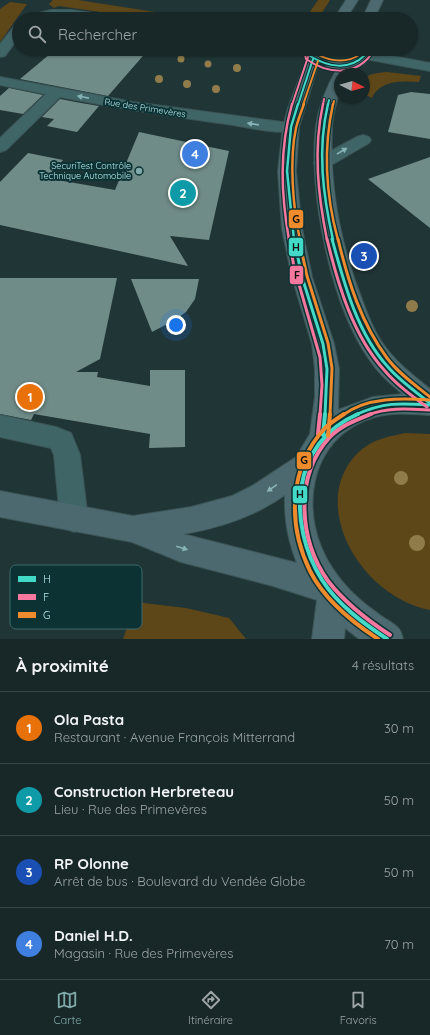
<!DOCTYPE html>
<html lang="fr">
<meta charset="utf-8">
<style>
:root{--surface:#182828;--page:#253434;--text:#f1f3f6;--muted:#9fa6a8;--line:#364445;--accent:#80a9aa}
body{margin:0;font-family:Quicksand,sans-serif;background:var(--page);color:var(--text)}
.compass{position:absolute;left:334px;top:68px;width:36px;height:36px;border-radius:50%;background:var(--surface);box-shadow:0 1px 3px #0004;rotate:96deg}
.you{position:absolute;left:176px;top:325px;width:14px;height:14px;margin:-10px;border:3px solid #fff;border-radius:50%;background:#1a73e8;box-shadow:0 0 0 6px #1a73e833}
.badge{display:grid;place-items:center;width:26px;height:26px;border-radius:50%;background:var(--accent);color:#fff;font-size:13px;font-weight:700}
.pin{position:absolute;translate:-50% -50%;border:2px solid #fff;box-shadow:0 1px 4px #0006}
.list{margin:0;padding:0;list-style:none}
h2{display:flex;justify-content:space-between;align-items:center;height:52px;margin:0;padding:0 16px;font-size:17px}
h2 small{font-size:13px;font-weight:400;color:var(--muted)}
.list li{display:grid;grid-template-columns:26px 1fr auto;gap:12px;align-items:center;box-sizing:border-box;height:72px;padding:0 16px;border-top:1px solid var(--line)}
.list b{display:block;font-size:15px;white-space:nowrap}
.list p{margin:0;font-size:13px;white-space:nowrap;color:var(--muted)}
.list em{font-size:13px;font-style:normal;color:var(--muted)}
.icon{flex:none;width:22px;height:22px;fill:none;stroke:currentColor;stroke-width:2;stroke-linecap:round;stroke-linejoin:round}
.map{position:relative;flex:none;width:430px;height:639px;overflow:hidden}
.search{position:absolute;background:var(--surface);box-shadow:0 1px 3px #0004;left:12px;right:12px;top:12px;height:44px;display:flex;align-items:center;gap:10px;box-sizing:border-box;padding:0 14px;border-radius:22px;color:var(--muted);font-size:15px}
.sheet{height:340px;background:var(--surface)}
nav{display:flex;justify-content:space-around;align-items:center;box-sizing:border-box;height:56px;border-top:1px solid var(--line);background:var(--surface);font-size:11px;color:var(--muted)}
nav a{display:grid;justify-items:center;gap:2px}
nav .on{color:var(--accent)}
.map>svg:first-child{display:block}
</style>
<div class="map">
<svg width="430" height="639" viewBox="0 0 430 639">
<rect width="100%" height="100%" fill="#203536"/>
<g fill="#5d4618">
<polygon points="53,0 78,0 181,16 178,19 148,19 59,6 54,8 49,4"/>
<polygon points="318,0 330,0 318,19 305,19"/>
<polygon points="10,2 27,4 0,42 0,9"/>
<path d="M 387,72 L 421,76 L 419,82 C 402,81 380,80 372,98 L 364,94 C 364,74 367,74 387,72 Z"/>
<path d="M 405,433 L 430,434 L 430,610 C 377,600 329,541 339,487 C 343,470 353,454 368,445 C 379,438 392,436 405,433 Z"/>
<polygon points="136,602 186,608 229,618 246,639 123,639"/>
</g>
<g fill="#708c88">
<polygon points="56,49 149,49 108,96 20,79"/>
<polygon points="9,88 43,95 23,114 0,110 0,96"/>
<polygon points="411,92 430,94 430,139 388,132 398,95"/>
<polygon points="60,99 81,103 99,106 77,132 47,126 54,119 42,117"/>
<polygon points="139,132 229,151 209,240 170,236 188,266 0,225 0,182 28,153 63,160 46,178 115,190"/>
<polygon points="430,157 430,228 368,179"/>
<polygon points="0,278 117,278 100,359 76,372 98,372 97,377 150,386 150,370 185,370 185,447 149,448 150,434 34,414 31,420 0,414"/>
<polygon points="131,279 199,279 195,299 186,312 175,320 152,332"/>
</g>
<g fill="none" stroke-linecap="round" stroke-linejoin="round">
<g stroke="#3b5455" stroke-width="2">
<g id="minor">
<path d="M 51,10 L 71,10 L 109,15 L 113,16 L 115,19 L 61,17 L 27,19 C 32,13 43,12 51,10 Z"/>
<polygon points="19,24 19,37 5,56 0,57 0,44 15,25"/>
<polygon points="365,51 430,63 430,71 360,58 358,55 360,52"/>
<path d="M 0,77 L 133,102 L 297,124 L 299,127 L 297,130 C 279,135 251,128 233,125 C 175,117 117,108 60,97 L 6,150 L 0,152 L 0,138 L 46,94 L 0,85 Z"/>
<polygon points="363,135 369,137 371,140 369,143 328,167 322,168 316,167 314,163 316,159 357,137"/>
<polygon points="0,415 56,427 71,433 80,455 88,519 84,528 74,532 64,528 60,519 54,455 51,448 0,437"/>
</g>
</g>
<g stroke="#3b5455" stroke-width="2">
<g id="major">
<polygon points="346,0 358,0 346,19 334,19"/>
<polygon points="371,0 383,0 374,19 362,19"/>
<path d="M 354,49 L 368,49 L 372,55 L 364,64 L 351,69 L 348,74 L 340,74 C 340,79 341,85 340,89 C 337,101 332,115 332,127 C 329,187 341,247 363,302 C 369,318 375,334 386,348 C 398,364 414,376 430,389 L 430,415 C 413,414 392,412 375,417 C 307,436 297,517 333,569 C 344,586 360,601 376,612 C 381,617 394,623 398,628 C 401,630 402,636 403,639 L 359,639 L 345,628 L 344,639 L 312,639 L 317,600 L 273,586 L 181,562 L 132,542 L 0,517 L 0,491 L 133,516 L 191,507 L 232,496 L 252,486 L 296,457 L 310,434 L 315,397 L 315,369 L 312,344 L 292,277 L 282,229 L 278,171 L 283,127 L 288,108 L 308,56 L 318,56 L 320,59 L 299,127 L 296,171 L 302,229 L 312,277 L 334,344 L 339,369 L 338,410 L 373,397 L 403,394 C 390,384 378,373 369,359 C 331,305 308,192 316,126 C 319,105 326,88 337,69 L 328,68 L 326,65 L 328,62 C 339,59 349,64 358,55 ZM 285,495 C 284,519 288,541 297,563 L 183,534 C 220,528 255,516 285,495 Z"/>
</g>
</g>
<use href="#minor" fill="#406567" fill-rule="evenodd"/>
<use href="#major" fill="#4b696e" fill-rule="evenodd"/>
<g stroke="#0c3234" stroke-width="4">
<g id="bus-1-far3">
<path d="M 309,49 L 310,56 C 328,67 349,71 365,55 L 361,49"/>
<polyline points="298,105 313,59"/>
<polyline points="328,105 329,100"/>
</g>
</g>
<g stroke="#0c3234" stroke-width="5">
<g id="bus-1-far2">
<path d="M 328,104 C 317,150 323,195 333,240"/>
<polyline points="294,240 287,171 291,127 298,104"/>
</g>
</g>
<g stroke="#0c3234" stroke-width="6">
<g id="bus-1-far1">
<polyline points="294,239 302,277 323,344 327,369 325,415"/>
<path d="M 332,239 C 344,283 357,333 388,367 C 400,381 416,392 430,403"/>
<path d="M 355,415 C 384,402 399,403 430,405"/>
</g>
</g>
<g stroke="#0c3234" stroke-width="7">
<g id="bus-1">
<path d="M 358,414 C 290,443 287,524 322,580 C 338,605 363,623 387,639"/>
<polyline points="323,435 325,414"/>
</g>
</g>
<g stroke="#0c3234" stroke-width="4">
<g id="bus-2-far3">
<path d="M 304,50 L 306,59 C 326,73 353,77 370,56 L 367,49"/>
<polyline points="292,105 308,57"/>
<polyline points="323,105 324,99"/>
</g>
</g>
<g stroke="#0c3234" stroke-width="5">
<g id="bus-2-far2">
<path d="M 323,104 C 313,150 318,195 327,240"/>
<path d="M 289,240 C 281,194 279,150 292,104"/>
</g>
</g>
<g stroke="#0c3234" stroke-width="6">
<g id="bus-2-far1">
<polyline points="289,239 294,267 320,357 322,385 320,415"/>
<path d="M 327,239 C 338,285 353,336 385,371 C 397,385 412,396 427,407"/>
<path d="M 368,415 C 388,407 409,409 430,410"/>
</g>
</g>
<g stroke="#0c3234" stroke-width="7">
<g id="bus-2">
<path d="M 371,414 C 356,420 340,426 329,438 C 294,477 299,540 328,581 C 345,603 367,620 390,635"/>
<polyline points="318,434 320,414"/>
</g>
</g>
<g stroke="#0c3234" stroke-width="4">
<g id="bus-3-far3">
<path d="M 314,49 L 315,53 C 328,61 346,64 359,55 L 357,52"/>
<polyline points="303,105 318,61"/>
<polyline points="333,105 334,101"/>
</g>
</g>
<g stroke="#0c3234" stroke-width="5">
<g id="bus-3-far2">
<path d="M 333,104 C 323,149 326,196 338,240"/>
<path d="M 300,240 C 293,208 289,160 296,128 C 298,120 301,112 304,104"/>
</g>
</g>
<g stroke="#0c3234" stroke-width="6">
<g id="bus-3-far1">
<polyline points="299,239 307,276 328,343 332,368 330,415"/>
<path d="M 338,239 C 348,281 361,323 387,358 C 398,373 415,385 430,397"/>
<path d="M 343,415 C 367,397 402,398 430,400"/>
</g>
</g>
<g stroke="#0c3234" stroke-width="7">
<g id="bus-3">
<path d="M 344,414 C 338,418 330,423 325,428 C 289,467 287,524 310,571 C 324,599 352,622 378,639"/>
<polyline points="328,436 330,414"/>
</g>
</g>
<use href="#bus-1-far3" stroke="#43d9c7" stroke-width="2"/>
<use href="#bus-1-far2" stroke="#43d9c7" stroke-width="2.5"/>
<use href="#bus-1-far1" stroke="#43d9c7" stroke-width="3"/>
<use href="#bus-1" stroke="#43d9c7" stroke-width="4"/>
<use href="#bus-2-far3" stroke="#f7789e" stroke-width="2"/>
<use href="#bus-2-far2" stroke="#f7789e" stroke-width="2.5"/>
<use href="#bus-2-far1" stroke="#f7789e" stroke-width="3"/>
<use href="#bus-2" stroke="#f7789e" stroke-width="4"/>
<use href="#bus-3-far3" stroke="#ef8a2d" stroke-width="2"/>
<use href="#bus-3-far2" stroke="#ef8a2d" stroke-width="2.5"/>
<use href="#bus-3-far1" stroke="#ef8a2d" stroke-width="3"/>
<use href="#bus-3" stroke="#ef8a2d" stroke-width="4"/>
</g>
<g fill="#907c4a">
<circle cx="181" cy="59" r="3.5"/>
<circle cx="208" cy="64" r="3.5"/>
<circle cx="237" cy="68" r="4"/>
<circle cx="159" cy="79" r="4"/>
<circle cx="187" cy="84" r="4"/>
<circle cx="216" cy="89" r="4"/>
<circle cx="412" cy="306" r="6"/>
<circle cx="401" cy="478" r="7"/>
<circle cx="417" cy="543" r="8"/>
</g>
<defs><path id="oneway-solid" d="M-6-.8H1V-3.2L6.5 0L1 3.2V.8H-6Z"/></defs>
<g fill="#86b3b5">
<use href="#oneway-solid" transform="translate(83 97) rotate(-169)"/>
<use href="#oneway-solid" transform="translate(253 124) rotate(-172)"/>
<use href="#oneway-solid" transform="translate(342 151) rotate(-31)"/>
</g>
<g fill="#8ab5b8">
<use href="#oneway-solid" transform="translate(272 488) rotate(145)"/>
<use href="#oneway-solid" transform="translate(182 548) rotate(17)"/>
</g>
<circle fill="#80a9aa" stroke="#0c3234" stroke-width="1.5" cx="139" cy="171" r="4"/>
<g text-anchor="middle" stroke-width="4" stroke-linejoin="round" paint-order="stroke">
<g font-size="9" fill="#b4e7e9" stroke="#0c3234">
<text transform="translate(145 108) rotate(9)" y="3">Rue des Primevères</text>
</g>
<g font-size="9" fill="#b4e7e9" stroke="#0c3234" text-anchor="end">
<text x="131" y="169">SecuriTest Contrôle<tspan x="131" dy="10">Technique Automobile</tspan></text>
</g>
</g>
<rect x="10" y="565" width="132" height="64" rx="6" fill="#0c3234" stroke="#3e686a" stroke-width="1"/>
<rect x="18" y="576" width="18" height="6" fill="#43d9c7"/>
<rect x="18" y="594" width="18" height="6" fill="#f7789e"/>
<rect x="18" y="612" width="18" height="6" fill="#ef8a2d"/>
<g font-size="11" fill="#b4e7e9">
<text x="43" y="583">H</text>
<text x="43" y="601">F</text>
<text x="43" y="619">G</text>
</g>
<g stroke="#0c3234" stroke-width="1.5">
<rect x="288" y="209" width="16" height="20" rx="4" fill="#ef8a2d"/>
<rect x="288" y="237" width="16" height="20" rx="4" fill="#43d9c7"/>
<rect x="289" y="265" width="15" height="20" rx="4" fill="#f7789e"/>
<rect x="296" y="451" width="16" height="19" rx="4" fill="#ef8a2d"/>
<rect x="292" y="485" width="16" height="19" rx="4" fill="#43d9c7"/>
</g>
<g font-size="11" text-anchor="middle" font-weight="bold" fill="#111">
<text x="296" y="223">G</text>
<text x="296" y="251">H</text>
<text x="297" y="279">F</text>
<text x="304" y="464">G</text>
<text x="300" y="498">H</text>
</g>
</svg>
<svg class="compass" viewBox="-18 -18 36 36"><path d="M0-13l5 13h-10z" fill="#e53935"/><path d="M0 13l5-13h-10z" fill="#9fa6a8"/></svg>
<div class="you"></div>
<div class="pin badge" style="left:30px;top:397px;background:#e8710a">1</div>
<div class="pin badge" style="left:183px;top:193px;background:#0f9aa8">2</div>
<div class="pin badge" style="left:364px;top:256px;background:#1a4fb4">3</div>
<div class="pin badge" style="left:195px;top:154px;background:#3f7fe0">4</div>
<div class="search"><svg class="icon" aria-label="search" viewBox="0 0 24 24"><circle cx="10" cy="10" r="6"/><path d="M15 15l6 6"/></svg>Rechercher</div>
</div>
<section class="sheet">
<h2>À proximité<small>4 résultats</small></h2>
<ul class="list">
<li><span class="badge" style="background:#e8710a">1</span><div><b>Ola Pasta</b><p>Restaurant · Avenue François Mitterrand</p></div><em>30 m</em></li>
<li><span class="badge" style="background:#0f9aa8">2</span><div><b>Construction Herbreteau</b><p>Lieu · Rue des Primevères</p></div><em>50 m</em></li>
<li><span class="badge" style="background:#1a4fb4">3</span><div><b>RP Olonne</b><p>Arrêt de bus · Boulevard du Vendée Globe</p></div><em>50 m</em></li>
<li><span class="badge" style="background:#3f7fe0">4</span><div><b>Daniel H.D.</b><p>Magasin · Rue des Primevères</p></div><em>70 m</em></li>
</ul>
</section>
<nav>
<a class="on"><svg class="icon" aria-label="map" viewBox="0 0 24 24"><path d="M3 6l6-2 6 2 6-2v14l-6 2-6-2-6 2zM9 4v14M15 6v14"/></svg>Carte</a>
<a><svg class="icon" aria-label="directions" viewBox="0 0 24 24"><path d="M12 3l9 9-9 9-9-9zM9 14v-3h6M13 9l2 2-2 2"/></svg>Itinéraire</a>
<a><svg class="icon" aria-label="saved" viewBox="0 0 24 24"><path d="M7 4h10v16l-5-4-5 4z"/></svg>Favoris</a>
</nav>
